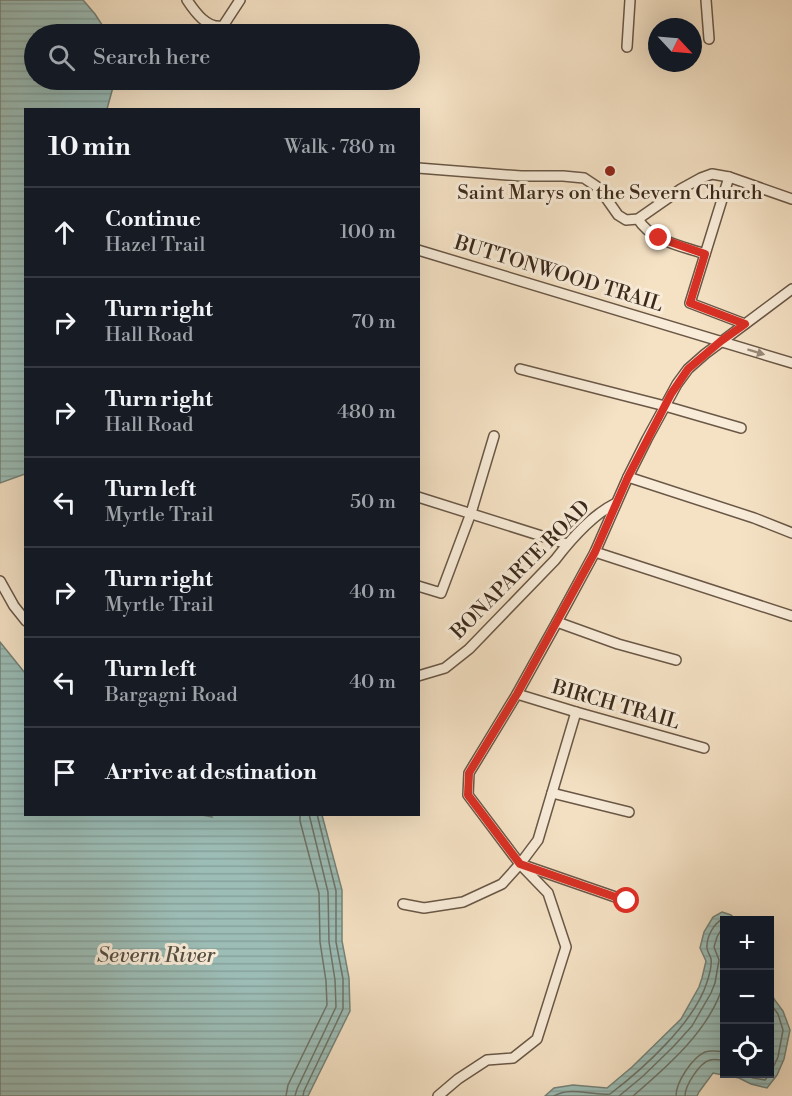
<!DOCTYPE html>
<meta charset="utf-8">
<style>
:root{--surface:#171b24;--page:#20242c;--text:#f1f3f6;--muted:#9ea1a6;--line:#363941}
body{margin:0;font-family:"Libre Bodoni",serif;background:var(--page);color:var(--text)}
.controls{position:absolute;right:18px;bottom:18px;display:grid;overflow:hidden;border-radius:0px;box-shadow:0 6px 24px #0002}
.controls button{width:54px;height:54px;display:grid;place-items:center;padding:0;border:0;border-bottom:2px solid var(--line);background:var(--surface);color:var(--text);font:30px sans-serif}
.compass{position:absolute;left:648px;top:18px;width:54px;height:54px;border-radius:50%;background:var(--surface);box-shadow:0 6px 24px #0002;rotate:116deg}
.stop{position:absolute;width:18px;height:18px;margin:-14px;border:4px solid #d93025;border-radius:50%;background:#fff}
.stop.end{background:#d93025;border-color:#fff;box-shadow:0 2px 6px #0008}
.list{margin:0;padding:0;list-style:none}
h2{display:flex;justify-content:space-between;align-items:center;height:78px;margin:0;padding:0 24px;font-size:26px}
h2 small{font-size:20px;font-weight:400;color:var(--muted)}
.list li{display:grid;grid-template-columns:39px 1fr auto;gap:18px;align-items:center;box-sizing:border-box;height:90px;padding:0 24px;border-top:2px solid var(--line)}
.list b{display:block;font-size:22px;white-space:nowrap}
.list p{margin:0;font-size:20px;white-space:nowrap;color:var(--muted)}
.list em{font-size:20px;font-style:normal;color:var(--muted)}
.icon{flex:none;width:33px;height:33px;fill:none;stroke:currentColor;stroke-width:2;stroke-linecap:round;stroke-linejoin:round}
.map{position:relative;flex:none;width:792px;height:1096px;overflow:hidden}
.search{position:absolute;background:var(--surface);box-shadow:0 6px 24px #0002;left:24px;top:24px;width:396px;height:66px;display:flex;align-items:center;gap:15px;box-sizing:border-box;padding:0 21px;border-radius:33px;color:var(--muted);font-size:22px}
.panel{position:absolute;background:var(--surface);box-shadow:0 6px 24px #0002;left:24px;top:108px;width:396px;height:708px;border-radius:0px}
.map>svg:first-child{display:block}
</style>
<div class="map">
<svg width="792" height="1096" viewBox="0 0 792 1096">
<defs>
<pattern id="water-rules" width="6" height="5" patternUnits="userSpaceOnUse" patternTransform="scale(1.5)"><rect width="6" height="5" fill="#9cbdb6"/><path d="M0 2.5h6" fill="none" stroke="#87a29c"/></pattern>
</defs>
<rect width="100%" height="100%" fill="#f5e2c5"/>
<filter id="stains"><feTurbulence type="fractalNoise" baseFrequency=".00333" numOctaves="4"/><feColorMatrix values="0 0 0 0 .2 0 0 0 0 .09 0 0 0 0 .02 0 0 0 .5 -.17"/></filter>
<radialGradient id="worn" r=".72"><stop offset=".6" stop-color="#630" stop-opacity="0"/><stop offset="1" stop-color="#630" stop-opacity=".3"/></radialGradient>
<g fill="url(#water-rules)" stroke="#758278" stroke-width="1.5">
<polygon points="0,0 83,0 95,14 108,34 34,34 34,80 115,80 107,109 26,110 25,474 0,483"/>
<polygon points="0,642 25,673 26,814 197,814 212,817 211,815 322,815 342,890 342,941 349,978 350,1011 308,1096 0,1096"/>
<polygon points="722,912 731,915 736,920 724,920 724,1074 770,1074 770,987 774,999 783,1011 790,1030 784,1059 777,1075 767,1088 751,1084 739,1078 713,1073 699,1092 697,1096 545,1096 554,1088 573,1085 607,1088 632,1067 681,1019 699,987 702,978 706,961 700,948 704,932 713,917"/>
</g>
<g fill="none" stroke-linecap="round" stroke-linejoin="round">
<g stroke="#6c7368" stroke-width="1.5">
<polyline points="744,1074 753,1078 765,1080 771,1072 778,1057 783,1030 778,1014 770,1003"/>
<polyline points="286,1096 288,1085 327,1005 326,981 320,942 319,893 300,821 300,814"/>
<polyline points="295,1096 297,1089 336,1007 335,980 329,942 328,892 309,814"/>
<polyline points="303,1096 304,1091 343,1009 343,979 336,942 336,891 317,814"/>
<path d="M 554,1096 C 572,1086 591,1096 610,1094 C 643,1069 695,1022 707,982 C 709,976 712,965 711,959 C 710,954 706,951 707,946 C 707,936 714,923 723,919 L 727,920"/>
<polyline points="619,1096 642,1077 673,1047 692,1026 711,993 715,983 719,960 714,947 717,937 721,930 724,929"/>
<path d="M 633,1096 C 668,1066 712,1028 724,982"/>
<path d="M 676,1096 C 676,1082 692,1058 705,1052 C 711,1050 718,1051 724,1052"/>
<path d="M 685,1096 C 685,1086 699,1063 710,1060 C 714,1059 720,1060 724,1061"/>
</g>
<g stroke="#6a5746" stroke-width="12">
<g id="minor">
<path d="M 187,0 C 195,12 207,29 223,26 L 240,0"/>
<polyline points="706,0 709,39"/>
<polyline points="627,47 630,0"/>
<polyline points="418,168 521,176 563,176 584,178 599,188 618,215 626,220 638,219 681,189 701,178 712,174 729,177 792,199"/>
<polyline points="729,177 690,303 745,324"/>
<path d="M 638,219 C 651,241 682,246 705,254"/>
<polyline points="418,250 792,363"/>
<polyline points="520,369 665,406 741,428"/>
<polyline points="628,477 754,518 792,533"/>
<polyline points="418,497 567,544"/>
<polyline points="595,552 792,616"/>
<polyline points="0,581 14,606 26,621"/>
<polyline points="418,586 441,593 471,513 494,436"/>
<polyline points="557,622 618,644 676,660"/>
<path d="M 418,676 L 445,668 L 469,649 L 555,560 C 572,538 592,515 616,503"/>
<polyline points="517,694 576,712 704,748"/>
<polyline points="552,793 629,812"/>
<polyline points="523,865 627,901"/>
<polyline points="403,904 424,908 463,902 502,884 520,864 538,840 576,712"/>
<polyline points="438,1096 458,1079 487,1060 513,1058 537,1039 566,947 548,893 520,864 468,795 469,773 517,694 557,622 595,552 628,477 647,439 677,384 688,369 705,354 792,289"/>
</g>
</g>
<use href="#minor" stroke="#f8ecd9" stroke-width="9"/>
</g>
<defs><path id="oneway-solid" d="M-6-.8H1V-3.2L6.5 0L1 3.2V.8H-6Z" transform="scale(1.5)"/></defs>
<use fill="#9a8a7a" href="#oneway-solid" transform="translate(756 352) rotate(17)"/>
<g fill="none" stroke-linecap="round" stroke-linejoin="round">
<polyline stroke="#d93025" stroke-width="8" points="627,901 520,864 468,795 469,773 517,694 595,552 628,477 671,394 688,369 721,341 745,324 690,303 705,254 659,238"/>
</g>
<circle fill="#8f2418" stroke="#f8ecd9" stroke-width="2" cx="610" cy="171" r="6"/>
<g text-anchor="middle" stroke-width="6" stroke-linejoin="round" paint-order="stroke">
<g font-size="20" fill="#3b291b" stroke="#f8ecd9">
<text x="610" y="199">Saint Marys on the Severn Church</text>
</g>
<g font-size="20" fill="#3b291b" stroke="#f8ecd9">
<text transform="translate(559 273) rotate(17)" y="7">BUTTONWOOD TRAIL</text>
<text transform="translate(520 569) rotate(-45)" y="7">BONAPARTE ROAD</text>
<text transform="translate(616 704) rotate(16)" y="7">BIRCH TRAIL</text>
</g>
<g font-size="21" font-style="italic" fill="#534e42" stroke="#f8ecd9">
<text x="156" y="962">Severn River</text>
</g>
</g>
<rect width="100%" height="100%" filter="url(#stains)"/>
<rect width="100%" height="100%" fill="url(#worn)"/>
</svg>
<div class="controls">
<button>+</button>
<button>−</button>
<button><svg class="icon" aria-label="locate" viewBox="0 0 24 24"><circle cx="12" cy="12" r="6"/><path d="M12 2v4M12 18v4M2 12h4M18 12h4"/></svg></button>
</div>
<svg class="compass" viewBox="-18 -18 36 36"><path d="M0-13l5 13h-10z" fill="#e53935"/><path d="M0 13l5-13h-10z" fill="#9ea1a6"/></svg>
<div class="stop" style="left:627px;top:901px"></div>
<div class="stop end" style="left:659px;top:238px"></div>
<div class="search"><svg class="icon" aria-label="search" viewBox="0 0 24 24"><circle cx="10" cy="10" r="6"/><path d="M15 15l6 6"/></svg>Search here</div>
<section class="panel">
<h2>10 min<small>Walk · 780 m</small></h2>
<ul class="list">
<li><svg class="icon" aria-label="ahead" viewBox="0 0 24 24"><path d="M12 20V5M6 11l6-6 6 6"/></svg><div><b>Continue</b><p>Hazel Trail</p></div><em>100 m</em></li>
<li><svg class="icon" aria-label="right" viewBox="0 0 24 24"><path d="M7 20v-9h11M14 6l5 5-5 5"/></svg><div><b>Turn right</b><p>Hall Road</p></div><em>70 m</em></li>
<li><svg class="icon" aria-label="right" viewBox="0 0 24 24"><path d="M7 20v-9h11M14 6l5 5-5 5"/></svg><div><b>Turn right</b><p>Hall Road</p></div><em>480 m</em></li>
<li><svg class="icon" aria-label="left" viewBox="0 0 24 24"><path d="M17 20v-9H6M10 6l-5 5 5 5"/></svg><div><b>Turn left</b><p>Myrtle Trail</p></div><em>50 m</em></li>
<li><svg class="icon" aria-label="right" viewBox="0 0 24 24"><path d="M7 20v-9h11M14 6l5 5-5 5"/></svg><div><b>Turn right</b><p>Myrtle Trail</p></div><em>40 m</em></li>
<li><svg class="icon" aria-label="left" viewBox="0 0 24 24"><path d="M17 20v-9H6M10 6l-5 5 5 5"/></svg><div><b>Turn left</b><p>Bargagni Road</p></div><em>40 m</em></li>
<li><svg class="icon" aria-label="arrive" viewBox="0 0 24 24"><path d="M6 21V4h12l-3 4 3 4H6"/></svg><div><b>Arrive at destination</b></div></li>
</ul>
</section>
</div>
